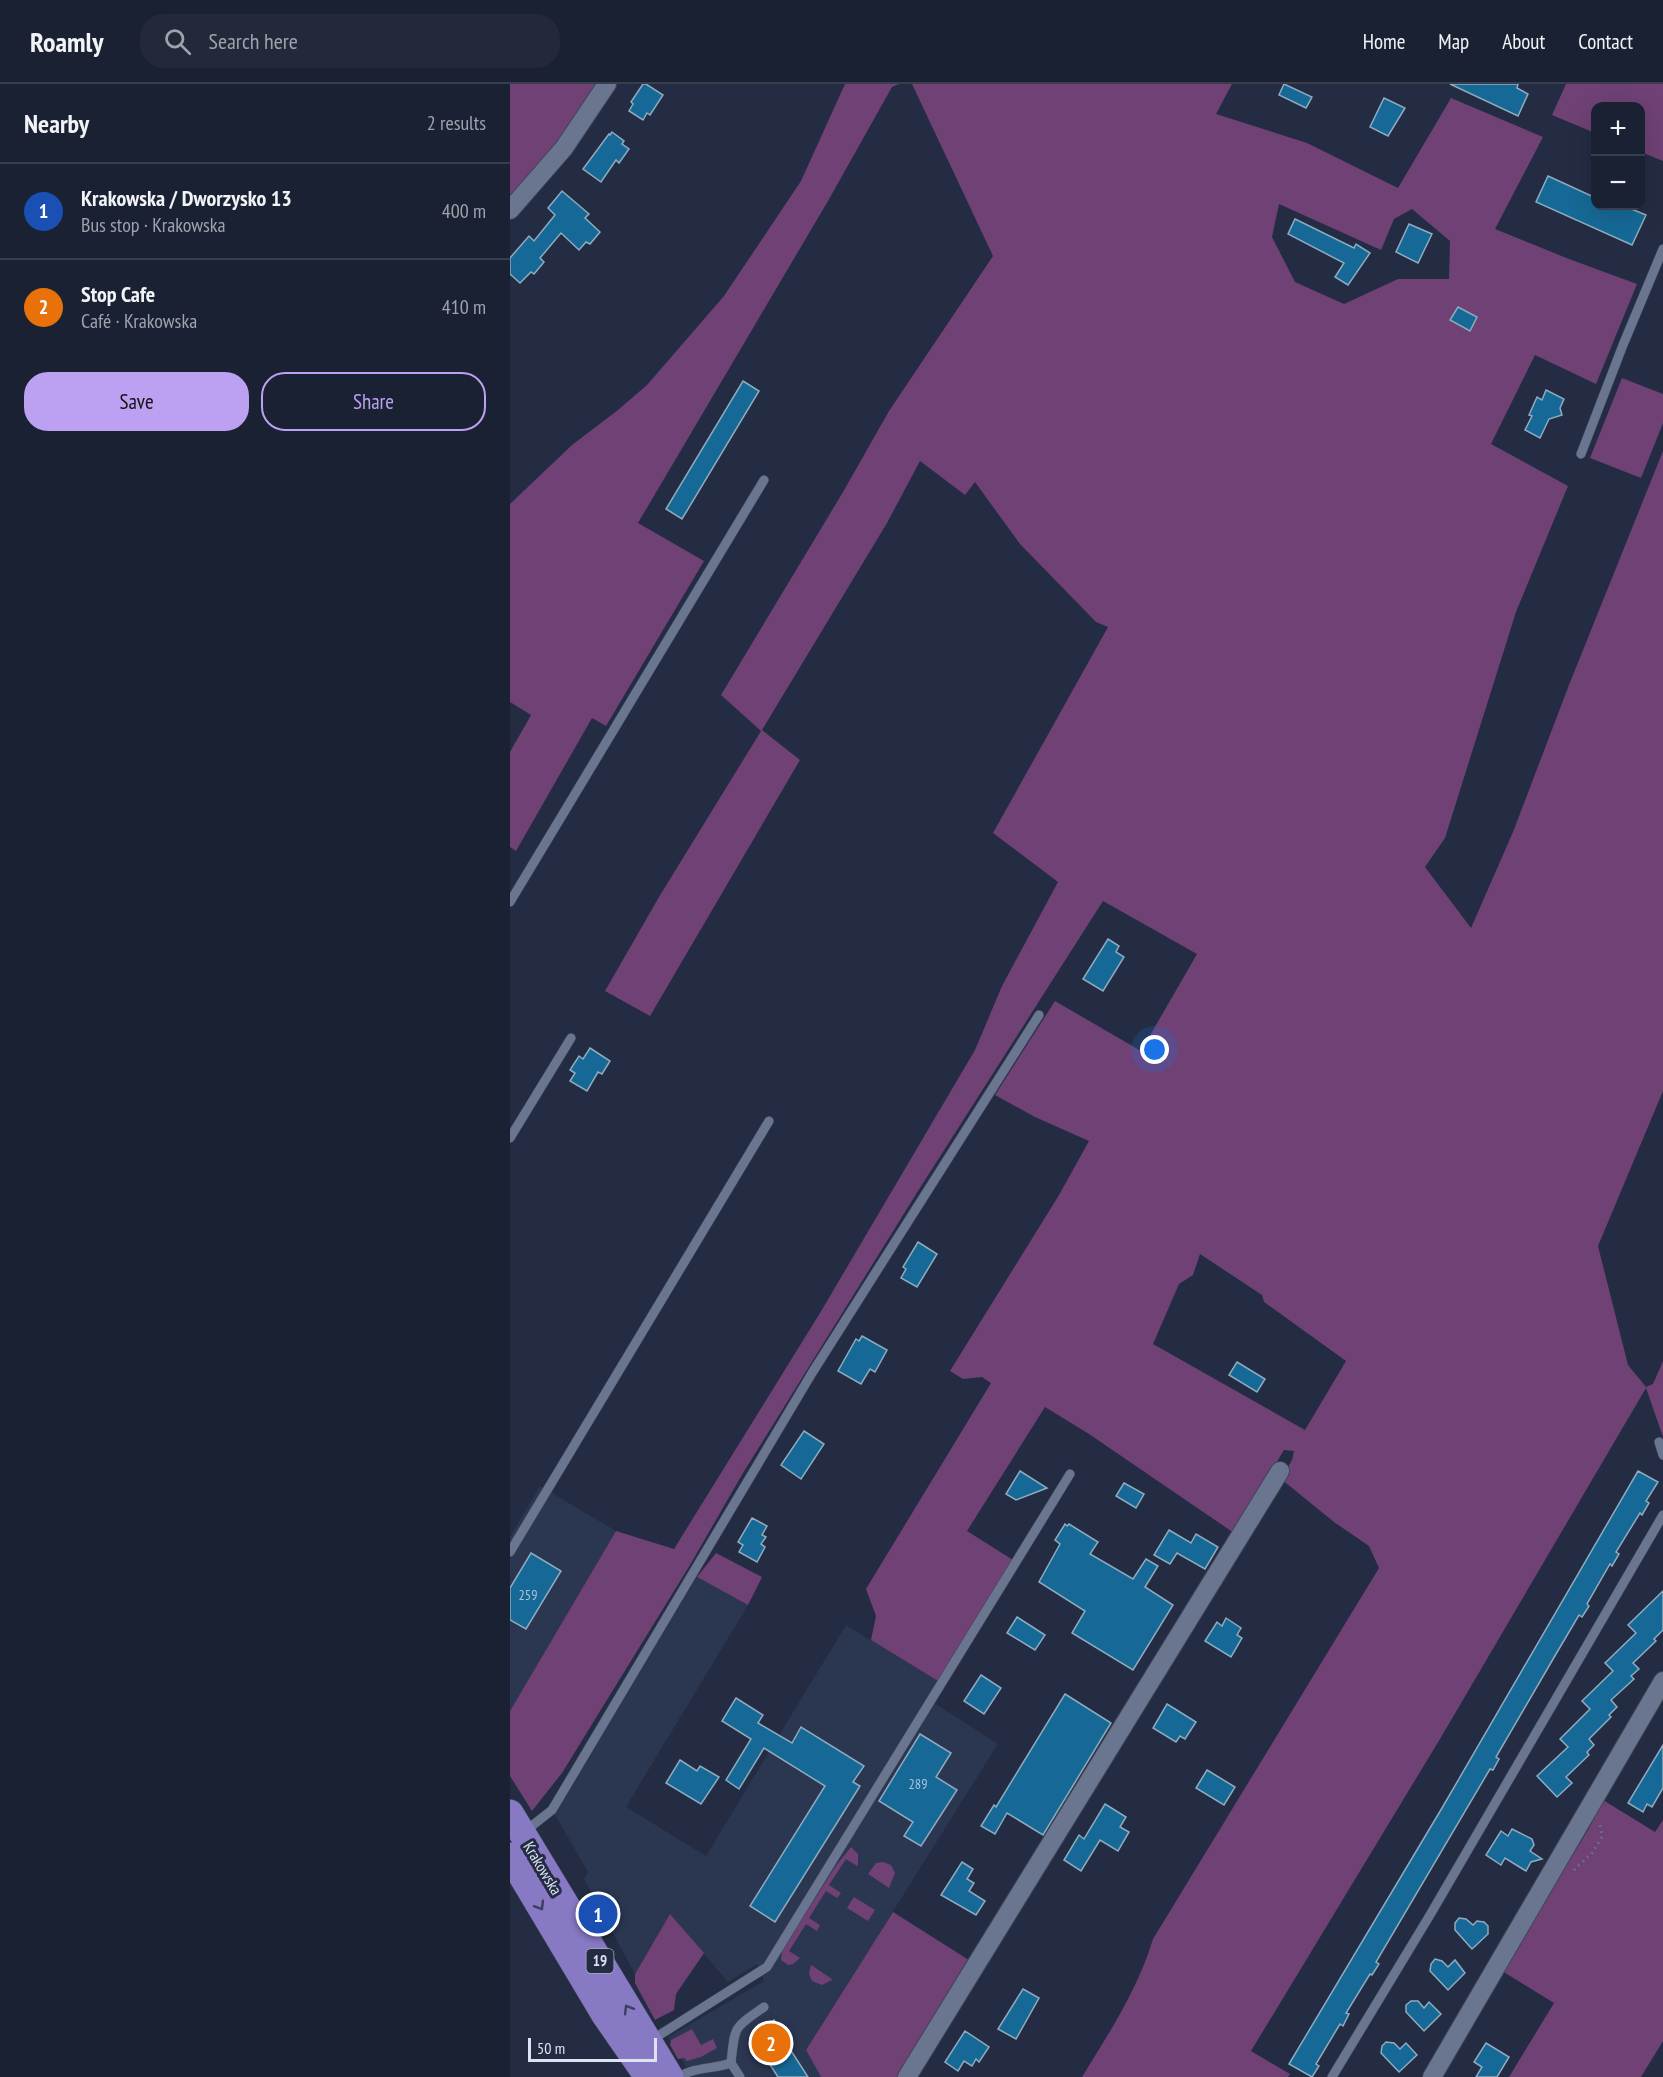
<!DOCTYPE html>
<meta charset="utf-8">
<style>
:root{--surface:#1a2132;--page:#23293a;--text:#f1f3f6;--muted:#9fa3ac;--line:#383e4d;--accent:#bca0f2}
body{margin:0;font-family:"PT Sans Narrow",sans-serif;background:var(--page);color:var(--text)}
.controls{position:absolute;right:18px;top:18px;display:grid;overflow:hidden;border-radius:12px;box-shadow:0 6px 24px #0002}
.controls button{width:54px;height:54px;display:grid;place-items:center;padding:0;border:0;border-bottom:2px solid var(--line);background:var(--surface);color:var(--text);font:30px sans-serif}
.scale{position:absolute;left:18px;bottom:15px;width:129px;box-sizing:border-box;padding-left:6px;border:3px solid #dde3f2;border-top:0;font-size:16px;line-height:21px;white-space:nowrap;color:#dde3f2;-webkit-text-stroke:4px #232c42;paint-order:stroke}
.you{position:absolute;left:645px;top:966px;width:21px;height:21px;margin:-15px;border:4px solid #fff;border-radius:50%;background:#1a73e8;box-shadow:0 0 0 9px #1a73e833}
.badge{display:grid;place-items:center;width:39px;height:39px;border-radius:50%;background:var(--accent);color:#fff;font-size:20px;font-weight:700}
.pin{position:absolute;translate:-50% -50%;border:3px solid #fff;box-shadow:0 2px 6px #0006}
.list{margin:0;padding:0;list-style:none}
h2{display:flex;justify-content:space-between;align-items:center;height:78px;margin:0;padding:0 24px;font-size:26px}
h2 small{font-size:20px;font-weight:400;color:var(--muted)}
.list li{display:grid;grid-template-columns:39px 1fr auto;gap:18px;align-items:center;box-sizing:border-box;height:96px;padding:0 24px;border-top:2px solid var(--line)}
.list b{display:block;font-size:22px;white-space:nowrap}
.list p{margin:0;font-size:20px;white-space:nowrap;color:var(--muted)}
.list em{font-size:20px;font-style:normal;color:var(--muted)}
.actions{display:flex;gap:12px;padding:18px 24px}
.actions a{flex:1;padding:14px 0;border:2px solid var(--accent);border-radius:24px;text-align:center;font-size:21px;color:var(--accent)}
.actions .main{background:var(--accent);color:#111}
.icon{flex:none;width:33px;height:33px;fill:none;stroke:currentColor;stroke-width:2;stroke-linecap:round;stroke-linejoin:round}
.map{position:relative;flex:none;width:1153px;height:1993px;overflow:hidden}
header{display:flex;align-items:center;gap:36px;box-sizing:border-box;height:84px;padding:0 30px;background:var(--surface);border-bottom:2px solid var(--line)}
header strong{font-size:28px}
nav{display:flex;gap:33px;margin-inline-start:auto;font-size:21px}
.search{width:420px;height:54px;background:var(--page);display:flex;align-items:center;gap:15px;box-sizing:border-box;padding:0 21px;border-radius:24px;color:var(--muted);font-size:22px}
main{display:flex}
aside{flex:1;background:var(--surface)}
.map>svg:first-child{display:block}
</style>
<header>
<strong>Roamly</strong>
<div class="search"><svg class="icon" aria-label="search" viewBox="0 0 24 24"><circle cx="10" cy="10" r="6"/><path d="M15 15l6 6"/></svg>Search here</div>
<nav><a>Home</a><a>Map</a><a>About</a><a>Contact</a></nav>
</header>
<main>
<aside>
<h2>Nearby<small>2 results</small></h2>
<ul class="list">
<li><span class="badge" style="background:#1a4fb4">1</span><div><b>Krakowska / Dworzysko 13</b><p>Bus stop · Krakowska</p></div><em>400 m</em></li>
<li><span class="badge" style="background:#e8710a">2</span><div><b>Stop Cafe</b><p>Café · Krakowska</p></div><em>410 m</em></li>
</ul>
<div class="actions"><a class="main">Save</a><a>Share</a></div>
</aside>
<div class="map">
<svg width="1153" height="1993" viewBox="0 0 1153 1993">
<rect width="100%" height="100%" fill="#232c42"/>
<g fill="#2b3651">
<polygon points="30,1402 106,1447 0,1627 0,1453"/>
<polygon points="187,1493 238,1521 116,1723 196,1772 336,1541 428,1597 418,1615 488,1660 296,1966 311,1993 182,1993 158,1953 254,1897 247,1880 218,1898 160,1830 125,1890 74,1795 78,1788 44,1729"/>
</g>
<g fill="#6f4175" fill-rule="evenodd">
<polygon points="0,0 86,0 62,41 0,117"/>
<polygon points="335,0 389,0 382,3 318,117 128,439 194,477 96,642 82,634 6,767 0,763 0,668 21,631 0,618 0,420 62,361 108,326 137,301 214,212 291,97"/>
<path d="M 402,0 L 722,0 L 706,30 L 797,59 L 888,104 L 941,14 L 1033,53 L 985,145 L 1059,175 L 1127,200 L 1086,300 L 1025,271 L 981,360 L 1058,402 L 1006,528 L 935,754 L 915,783 L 961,844 L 1003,748 L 1059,601 L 1153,367 L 1153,1007 L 1088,1162 L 1118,1281 L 1136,1303 L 1143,1300 L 1153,1277 L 1153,1353 L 1136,1304 L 930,1655 L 741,1967 L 780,1990 L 778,1993 L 572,1993 C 599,1949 628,1905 643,1855 L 869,1484 L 859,1462 L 824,1438 L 771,1395 L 782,1376 L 784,1367 L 774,1366 L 724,1449 L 579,1350 L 535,1323 L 457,1447 L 503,1476 L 428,1597 L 361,1556 L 366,1532 L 356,1505 L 481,1299 L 472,1293 L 453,1295 L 440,1287 L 549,1111 L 579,1057 L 525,1033 L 485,1011 L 545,917 L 631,967 L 687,870 L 593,817 L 408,1107 L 233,1389 L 180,1481 L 52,1689 L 22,1727 L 0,1692 L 0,1627 L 106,1447 L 164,1465 L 310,1229 L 465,966 L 492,902 L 548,798 L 483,749 L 598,543 L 586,538 L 510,460 L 465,398 L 455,411 L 410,377 L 377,439 L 252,646 L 290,676 L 140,932 L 95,907 L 149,813 L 251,647 L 211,611 L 333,408 L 379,327 L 483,172 ZM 769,120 L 871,166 L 884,135 L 902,125 L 940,157 L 939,195 L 888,195 L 834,220 L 785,198 L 762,153 ZM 690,1170 L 752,1211 L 754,1218 L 836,1277 L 795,1346 L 643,1260 L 669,1200 L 683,1191 Z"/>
<polygon points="1056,0 1153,0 1153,77 1131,68 1130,22 1086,22 1085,49 1042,31"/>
<polygon points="1112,294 1153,310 1153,339 1131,394 1080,374"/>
<polygon points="206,1469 252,1493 238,1521 187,1493"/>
<polygon points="1093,1716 1145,1748 1153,1736 1153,1957 1131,1993 999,1993 1044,1919 992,1887 1078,1746"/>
<polygon points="341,1763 348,1770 348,1780 347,1782 336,1775 319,1801 331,1809 327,1814 316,1807 299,1834 310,1841 307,1847 296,1840 279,1867 290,1874 283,1880 278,1881 271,1876 272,1867 325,1783"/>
<polygon points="373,1778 381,1781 385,1789 379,1804 358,1790 366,1779"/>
<polygon points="344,1813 365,1826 358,1837 337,1824"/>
<polygon points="383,1828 462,1878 391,1993 311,1993 296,1966"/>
<polygon points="160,1830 194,1869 166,1910 164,1926 145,1936 125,1899 125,1890"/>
<polygon points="301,1881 322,1895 322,1896 312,1901 302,1897 299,1890"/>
<polygon points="182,1945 191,1961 203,1955 207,1964 191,1973 177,1977 174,1974 168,1975 160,1961 161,1956"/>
</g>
<g fill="#166996" stroke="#8fabbe" stroke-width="1.5">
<polygon points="133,0 136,0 153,11 140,31 137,29 133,36 119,27 123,20 121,18"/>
<polygon points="774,0 802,13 796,24 769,11"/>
<polygon points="940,0 1008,0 1007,4 1018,10 1008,32"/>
<polygon points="874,14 895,24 878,52 860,43"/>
<polygon points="102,48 114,57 112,60 119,65 109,79 106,76 91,98 73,85 99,50 100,51"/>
<polygon points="1038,92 1086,114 1086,122 1114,122 1136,131 1122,161 1026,118"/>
<polygon points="52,107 79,130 75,134 90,148 80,160 76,158 69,166 51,149 30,174 34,178 24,190 21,188 10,199 0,190 0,174 19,152 24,157 45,131 38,124"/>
<polygon points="785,135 844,164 846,160 860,169 838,201 825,193 834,179 778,150"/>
<polygon points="899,140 922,150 908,179 886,168"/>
<polygon points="948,223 967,233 960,247 940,236"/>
<polygon points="233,297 249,307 172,435 156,425"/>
<polygon points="1036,306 1054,315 1050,324 1052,331 1039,335 1030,354 1015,346 1022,332 1019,331 1027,313 1032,316"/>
<polygon points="598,855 609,862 606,868 614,873 593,907 573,895"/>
<polygon points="80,964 100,977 92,990 88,988 77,1007 60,997 65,989 60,986 69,972 73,975"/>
<polygon points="408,1158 427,1170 407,1203 391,1194 396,1185 393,1183"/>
<polygon points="352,1252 377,1266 365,1288 360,1285 351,1300 328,1287 346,1255 349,1257"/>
<polygon points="727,1278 755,1295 747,1308 719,1291"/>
<polygon points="294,1347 314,1360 291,1395 271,1381"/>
<polygon points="510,1387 537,1404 506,1416 496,1410"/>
<polygon points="1128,1387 1148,1398 1136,1417 1139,1419 1132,1431 1130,1429 1106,1468 1109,1470 1102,1482 1100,1480 1077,1520 1079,1522 1072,1533 1069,1531 1046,1570 986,1673 989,1675 983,1686 980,1685 866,1878 869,1880 862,1891 860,1890 836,1929 839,1930 833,1942 830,1940 806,1980 809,1982 802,1993 779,1980 932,1724"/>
<polygon points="614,1399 634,1410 626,1424 606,1412"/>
<polygon points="242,1434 257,1442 252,1451 256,1453 251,1460 255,1463 247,1478 229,1468 233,1461 228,1458"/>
<polygon points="555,1440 557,1442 559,1440 588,1458 580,1470 623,1495 636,1475 648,1482 635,1503 663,1521 623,1586 562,1549 575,1527 529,1498 550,1460 545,1456"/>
<polygon points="659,1446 681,1459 686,1450 708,1463 695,1485 667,1469 660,1480 644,1471"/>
<polygon points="21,1469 51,1487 16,1545 0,1536 0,1504"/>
<polygon points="1153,1507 1153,1546 1144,1555 1146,1557 1123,1579 1129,1585 1121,1592 1124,1595 1101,1616 1107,1623 1099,1631 1101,1633 1079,1655 1084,1661 1077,1668 1079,1671 1056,1693 1062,1699 1047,1713 1027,1692 1058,1663 1050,1655 1080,1625 1072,1617 1103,1587 1095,1579 1126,1549 1118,1541"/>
<polygon points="507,1533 535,1551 525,1566 497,1549"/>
<polygon points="716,1534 731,1544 727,1551 732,1554 721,1573 695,1557 707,1538 712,1542"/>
<polygon points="471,1591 491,1604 474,1630 454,1617"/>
<polygon points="555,1610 601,1639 533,1751 497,1729 485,1750 471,1742 484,1721 486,1723"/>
<polygon points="226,1614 253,1631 248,1639 282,1659 291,1643 354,1682 343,1698 350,1702 265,1838 240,1822 315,1702 254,1664 229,1705 216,1696 241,1655 212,1637"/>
<polygon points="657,1620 686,1638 675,1655 670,1652 666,1658 643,1644"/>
<polygon points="410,1650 441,1669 426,1693 447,1706 411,1762 394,1752 403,1738 369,1717"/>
<polygon points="1153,1661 1153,1704 1142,1723 1137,1720 1133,1728 1118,1719"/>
<polygon points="170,1676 187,1687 190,1682 209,1693 191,1720 156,1699"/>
<polygon points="697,1686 725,1703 714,1721 686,1704"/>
<polygon points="595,1720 616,1733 610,1743 619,1748 608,1767 590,1756 571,1787 554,1776 569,1751 574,1755"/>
<polygon points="1002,1745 1022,1755 1024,1761 1020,1767 1032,1775 1021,1778 1016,1787 995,1774 991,1781 976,1771 991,1747 998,1752"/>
<polygon points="452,1778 463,1785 457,1795 464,1799 459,1807 475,1817 466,1831 431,1811"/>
<polygon points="949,1834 956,1835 963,1841 967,1837 974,1838 978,1842 978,1850 962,1865 945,1846 945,1839"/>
<polygon points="925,1875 932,1877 938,1883 945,1876 955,1889 938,1906 920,1887 921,1880"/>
<polygon points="513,1905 529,1914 506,1955 488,1945"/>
<polygon points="901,1917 908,1917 914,1924 919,1918 931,1930 914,1947 896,1928 896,1921"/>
<polygon points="264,1936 280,1961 278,1962 298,1993 268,1993 241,1951"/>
<polygon points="455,1947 479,1963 469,1978 466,1975 462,1982 454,1977 448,1987 435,1978"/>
<polygon points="876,1958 884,1959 890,1965 896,1959 907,1971 889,1988 871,1969 872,1962"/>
<polygon points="976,1959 999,1973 987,1993 966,1993 972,1983 964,1978"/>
</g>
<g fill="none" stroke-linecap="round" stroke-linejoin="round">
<g stroke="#3f4658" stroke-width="10">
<g id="lane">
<polyline points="1071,370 1113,261 1153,165"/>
<polyline points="0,818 254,396"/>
<polyline points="0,1054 61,954"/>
<polyline points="1149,1358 1153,1371"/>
<polyline points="0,1468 259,1037"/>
<polyline points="14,1748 42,1726 302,1289 529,931"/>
<polyline points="140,1957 257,1883 560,1390"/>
<path d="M 221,1979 C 225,1941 223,1945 254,1923"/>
<path d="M 169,1993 C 184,1983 204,1985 221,1979 L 230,1993"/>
<polyline points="822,1993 920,1831 1153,1431"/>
</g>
</g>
<g stroke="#3f4658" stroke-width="20">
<g id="street">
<polyline points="0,126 54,64 97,0"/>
<polyline points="397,1993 770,1387"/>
<polyline points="922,1993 1153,1597"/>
</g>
</g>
<g stroke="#3f4658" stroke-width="28">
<g id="primary">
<polyline points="0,1729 160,1993"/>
<polyline points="0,1772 95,1931 138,1993"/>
</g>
</g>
<polyline stroke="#6c7487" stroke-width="3" stroke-dasharray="1.5 4.5" stroke-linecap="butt" points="1064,1786 1082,1769 1092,1753 1090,1740"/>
<use href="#lane" stroke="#6a758f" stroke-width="9"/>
<use href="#street" stroke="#6a758f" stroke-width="18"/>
<use href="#primary" stroke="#8779c3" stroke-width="27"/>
</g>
<defs><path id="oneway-chevron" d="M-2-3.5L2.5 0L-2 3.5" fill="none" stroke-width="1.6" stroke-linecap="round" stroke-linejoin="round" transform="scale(1.5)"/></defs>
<g stroke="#3c3f62">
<use href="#oneway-chevron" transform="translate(30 1822) rotate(59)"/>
<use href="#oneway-chevron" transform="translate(118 1925) rotate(-121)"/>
</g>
<g text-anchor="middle" stroke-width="6" stroke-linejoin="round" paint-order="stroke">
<g font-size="14" fill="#abc4db">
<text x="18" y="1516">259</text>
<text x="408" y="1705">289</text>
</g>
<rect fill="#232c42" stroke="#a5acbd" stroke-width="1.5" x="76.5" y="1865" width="27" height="24" rx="4.5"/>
<g font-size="15" font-weight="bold" fill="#dde3f2">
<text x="90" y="1882">19</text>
</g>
<g font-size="16" fill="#dde3f2" stroke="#232c42">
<text transform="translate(33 1784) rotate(59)" y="6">Krakowska</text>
</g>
</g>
</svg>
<div class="controls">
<button>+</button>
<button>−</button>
</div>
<div class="scale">50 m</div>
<div class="you"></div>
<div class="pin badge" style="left:88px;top:1830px;background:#1a4fb4">1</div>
<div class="pin badge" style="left:261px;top:1959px;background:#e8710a">2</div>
</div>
</main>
